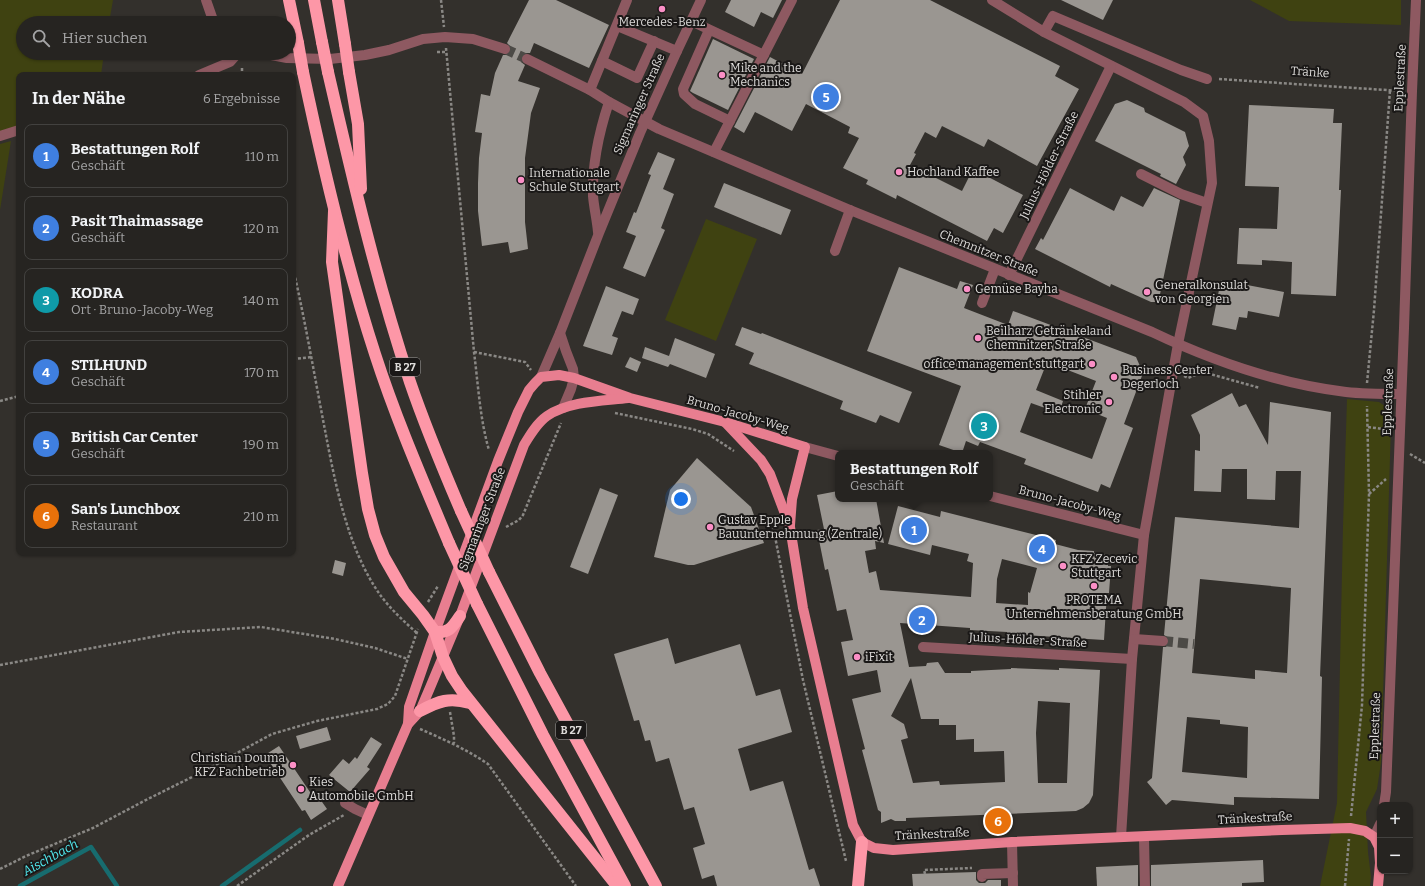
<!DOCTYPE html>
<html lang="de">
<meta charset="utf-8">
<style>
:root{--surface:#262421;--page:#2e2c2a;--text:#f1f3f6;--muted:#a4a4a5;--line:#42413f;--accent:#fb8fc6}
body{margin:0;font-family:Bitter,serif;background:var(--page);color:var(--text)}
.controls{position:absolute;right:12px;bottom:12px;display:grid;overflow:hidden;border-radius:8px;box-shadow:0 1px 3px #0004}
.controls button{width:36px;height:36px;display:grid;place-items:center;padding:0;border:0;border-bottom:1px solid var(--line);background:var(--surface);color:var(--text);font:20px sans-serif}
.you{position:absolute;left:681px;top:499px;width:14px;height:14px;margin:-10px;border:3px solid #fff;border-radius:50%;background:#1a73e8;box-shadow:0 0 0 6px #1a73e833}
.badge{display:grid;place-items:center;width:26px;height:26px;border-radius:50%;background:var(--accent);color:#fff;font-size:13px;font-weight:700}
.pin{position:absolute;translate:-50% -50%;border:2px solid #fff;box-shadow:0 1px 4px #0006}
.popup{position:absolute;left:835px;top:450px;width:158px;height:52px;box-sizing:border-box;display:grid;place-content:center;border-radius:8px;background:var(--surface);filter:drop-shadow(0 1px 3px #0005);font-size:13px;white-space:nowrap;color:var(--muted)}
.popup b{font-size:15px;color:var(--text)}
.popup::after{content:'';position:absolute;left:50%;top:100%;margin-left:-8px;border:8px solid transparent;border-top-color:var(--surface)}
.list{margin:0;padding:0;list-style:none}
h2{display:flex;justify-content:space-between;align-items:center;height:52px;margin:0;padding:0 16px;font-size:17px}
h2 small{font-size:13px;font-weight:400;color:var(--muted)}
.list li{display:grid;grid-template-columns:26px 1fr auto;gap:12px;align-items:center;box-sizing:border-box;height:64px;margin:0 8px 8px;padding:0 8px;border:1px solid var(--line);border-radius:8px}
.list b{display:block;font-size:15px;white-space:nowrap}
.list p{margin:0;font-size:13px;white-space:nowrap;color:var(--muted)}
.list em{font-size:13px;font-style:normal;color:var(--muted)}
.icon{flex:none;width:22px;height:22px;fill:none;stroke:currentColor;stroke-width:2;stroke-linecap:round;stroke-linejoin:round}
.map{position:relative;flex:none;width:1425px;height:886px;overflow:hidden}
.search{position:absolute;background:var(--surface);box-shadow:0 1px 3px #0004;left:16px;top:16px;width:280px;height:44px;display:flex;align-items:center;gap:10px;box-sizing:border-box;padding:0 14px;border-radius:22px;color:var(--muted);font-size:15px}
.panel{position:absolute;background:var(--surface);box-shadow:0 1px 3px #0004;left:16px;top:72px;width:280px;height:484px;border-radius:8px}
.map>svg:first-child{display:block}
</style>
<div class="map">
<svg width="1425" height="886" viewBox="0 0 1425 886">
<rect width="100%" height="100%" fill="#33302c"/>
<g fill="#3f4211">
<polygon points="0,0 113,0 109,23 23,23 23,53 104,53 101,75 19,75 19,126 0,132"/>
<polygon points="1250,0 1401,0 1401,25 1289,21"/>
<polygon points="11,141 0,210 0,144"/>
<polygon points="706,219 757,239 716,341 665,320"/>
<polygon points="1347,399 1379,402 1389,409 1391,423 1381,763 1377,789 1366,812 1368,852 1371,877 1370,886 1320,886 1337,803 1343,526"/>
</g>
<g fill="none" stroke-linecap="round" stroke-linejoin="round">
<g stroke="#176c6f" stroke-width="4.5">
<polyline points="20,886 91,847 117,886"/>
<polyline points="222,886 300,830"/>
</g>
</g>
<g fill="#9a9691" fill-rule="evenodd">
<polygon points="529,0 556,0 609,25 589,68 534,43 530,53 524,53 521,56 521,62 525,65 518,81 540,88 531,113 525,158 525,222 528,249 510,253 508,242 482,246 478,211 478,183 479,158 482,133 475,132 481,94 490,96 495,73 503,55 507,55 511,51 511,47 507,43"/>
<polygon points="731,0 782,0 773,18 761,12 754,27 725,12"/>
<polygon points="840,0 930,0 1060,66 1055,76 1079,89 1037,166 988,139 984,147 942,126 936,138 925,132 914,153 916,154 910,165 962,191 973,169 1023,195 1003,233 994,228 987,241 897,195 896,199 866,184 868,180 843,168 859,138 848,133 850,127 806,104 792,131 755,112 744,133 734,127 770,57 802,74"/>
<polygon points="1061,0 1113,0 1103,20"/>
<polygon points="713,39 754,59 728,110 693,93 690,91"/>
<polygon points="1127,100 1144,108 1145,112 1185,132 1189,146 1183,157 1186,165 1176,184 1160,176 1161,174 1095,141 1115,104"/>
<polygon points="1249,105 1334,109 1333,123 1342,123 1339,190 1341,190 1336,296 1291,294 1292,262 1262,260 1262,265 1237,264 1239,228 1277,229 1279,187 1245,186"/>
<polygon points="658,152 675,159 663,189 674,194 661,228 665,230 645,277 623,268 636,236 626,232 634,212 636,213 651,175 648,174"/>
<polygon points="724,183 791,210 781,235 714,207"/>
<polygon points="1070,188 1114,211 1121,196 1143,207 1154,188 1180,200 1159,299 1155,302 1151,302 1111,284 1110,287 1035,249 1041,238 1043,240"/>
<path d="M 899,267 L 957,289 L 960,281 L 973,285 L 964,308 L 1008,325 L 1013,311 L 1136,357 L 1143,373 L 1124,424 L 1133,428 L 1110,488 L 1101,484 L 1098,492 L 1024,464 L 1026,459 L 980,442 L 978,446 L 966,441 L 962,453 L 939,445 L 961,386 L 867,351 ZM 1047,362 L 1096,381 L 1085,409 L 1107,418 L 1092,459 L 1020,432 L 1031,403 L 1059,413 L 1063,401 L 1036,390 Z"/>
<polygon points="1221,280 1284,292 1279,317 1248,311 1247,318 1239,317 1236,330 1212,325"/>
<polygon points="606,286 639,299 633,315 622,311 612,336 618,338 612,355 583,346"/>
<polygon points="742,327 761,334 762,333 912,392 899,423 880,415 876,423 840,409 843,401 749,364 754,353 735,345"/>
<polygon points="675,338 715,354 706,378 670,364 668,367 642,358 645,347 669,356"/>
<polygon points="630,357 641,362 637,372 625,367"/>
<path d="M 1232,393 L 1239,407 L 1246,404 L 1268,445 L 1270,402 L 1331,412 L 1320,676 L 1322,677 L 1319,799 L 1234,797 L 1234,805 L 1172,800 L 1166,805 L 1147,782 L 1152,778 L 1163,647 L 1166,647 L 1169,642 L 1169,638 L 1164,635 L 1175,517 L 1299,528 L 1301,471 L 1276,471 L 1275,500 L 1247,499 L 1247,469 L 1222,469 L 1221,492 L 1194,491 L 1195,450 L 1200,451 L 1200,435 L 1191,415 ZM 1200,579 L 1291,588 L 1287,673 L 1255,670 L 1255,679 L 1192,673 ZM 1187,717 L 1220,720 L 1220,724 L 1248,727 L 1247,778 L 1182,772 Z"/>
<polygon points="697,458 751,507 764,543 694,565 688,565 654,557 670,490"/>
<polygon points="600,488 618,495 588,574 570,567"/>
<path d="M 838,491 L 838,499 L 876,499 L 884,543 L 875,541 L 876,549 L 865,551 L 869,573 L 876,571 L 880,590 L 971,597 L 973,563 L 967,561 L 969,554 L 932,545 L 930,555 L 888,544 L 898,506 L 940,517 L 941,511 L 1056,540 L 1055,544 L 1078,550 L 1094,551 L 1094,553 L 1105,554 L 1105,559 L 1108,559 L 1108,566 L 1111,566 L 1109,593 L 1107,593 L 1104,640 L 1007,634 L 1007,632 L 970,630 L 970,628 L 900,623 L 909,667 L 926,666 L 927,663 L 938,662 L 945,673 L 971,673 L 971,671 L 1011,669 L 1011,668 L 1059,670 L 1059,668 L 1100,670 L 1093,795 L 1089,803 L 1083,808 L 1076,811 L 906,818 L 906,821 L 895,821 L 891,819 L 881,823 L 881,812 L 878,810 L 862,750 L 865,749 L 852,699 L 881,692 L 877,670 L 848,676 L 841,642 L 853,640 L 846,609 L 837,611 L 828,569 L 825,570 L 817,530 L 824,529 L 817,495 ZM 1002,559 L 1037,568 L 1030,593 L 1028,592 L 1028,605 L 996,603 L 997,579 ZM 911,678 L 921,719 L 939,719 L 939,725 L 956,725 L 956,740 L 974,739 L 974,752 L 1004,751 L 1005,782 L 940,785 L 939,781 L 913,783 L 901,740 L 908,738 L 904,724 L 891,716 ZM 1038,701 L 1070,703 L 1067,783 L 1038,783 L 1036,733 Z"/>
<polygon points="335,560 346,563 343,576 332,573"/>
<polygon points="668,638 675,664 740,644 756,696 780,689 792,732 738,749 750,791 783,781 809,870 814,868 820,886 717,886 714,875 702,879 693,848 705,844 694,807 684,810 669,758 656,762 650,740 645,741 639,720 634,721 614,654"/>
<polygon points="327,727 331,740 300,749 296,736"/>
<polygon points="371,737 382,744 367,767 370,769 350,792 329,775 343,759 349,764 355,757 357,759"/>
<polygon points="279,746 316,801 320,799 327,809 311,820 305,810 302,811 265,755"/>
<polygon points="1263,860 1264,882 1242,883 1242,886 1151,886 1151,865"/>
<polygon points="1138,865 1138,886 1097,886 1096,867"/>
<polygon points="976,872 976,880 979,883 985,883 988,880 1001,880 1001,886 913,886 912,874"/>
</g>
<g fill="none" stroke-linecap="round" stroke-linejoin="round">
<g stroke="#4c4a46" stroke-width="10" stroke-dasharray="10 5" stroke-linecap="butt">
<polyline points="505,49 527,59"/>
<polyline points="1163,641 1194,644"/>
</g>
<g stroke="#8a8885" stroke-width="2.5" stroke-dasharray="3 2" stroke-linecap="butt">
<polyline points="441,0 444,27"/>
<path d="M 446,48 L 474,352 C 478,383 480,420 489,450"/>
<polyline points="437,52 447,52"/>
<polyline points="242,68 242,75"/>
<polyline points="1219,79 1401,91"/>
<path d="M 293,268 C 305,320 314,373 324,425 C 334,477 345,538 373,584 C 385,604 400,618 417,633"/>
<polyline points="474,352 525,362 531,370"/>
<polyline points="293,359 312,357"/>
<polyline points="1184,376 1188,378 1203,372 1260,388"/>
<polyline points="1367,383 1374,310 1390,90"/>
<polyline points="0,401 19,396"/>
<polyline points="615,413 692,429 708,434 734,451"/>
<polyline points="1368,427 1390,430"/>
<polyline points="1410,454 1425,463"/>
<polyline points="1369,494 1386,479"/>
<polyline points="771,516 803,680 846,861"/>
<polyline points="506,527 519,520 523,515 561,423"/>
<polyline points="428,602 438,586"/>
<polyline points="0,665 179,632 261,627 335,639 375,648 408,659"/>
<polyline points="450,712 454,736 454,743"/>
<path d="M 420,729 C 443,739 466,749 488,764 L 576,886"/>
<polyline points="1351,816 1362,705 1369,494 1367,406"/>
<polyline points="0,869 26,856 93,828 144,801 204,771 272,734 317,721 377,709 388,704 395,696 418,629"/>
<polyline points="925,874 924,870 972,868"/>
<polyline points="237,886 309,835 344,815"/>
<polyline points="1345,886 1349,839"/>
</g>
<g stroke="#8e5961" stroke-width="10">
<polyline points="206,0 214,23"/>
<polyline points="992,0 1044,32 1184,102 1203,116 1209,141 1212,183 1178,344 1144,535 1132,659 1121,837"/>
<polyline points="691,21 764,55"/>
<polyline points="617,26 677,51"/>
<polyline points="709,30 683,89 684,94 695,104 730,121"/>
<polyline points="1044,32 1053,16 1181,70 1207,79"/>
<polyline points="261,53 287,58 330,59 365,55 389,50 423,39 445,37 473,39 505,49"/>
<path d="M 527,59 L 590,90 L 609,102 L 659,129 L 850,210 L 1152,332 C 1213,361 1279,384 1346,392 C 1364,394 1383,394 1401,394"/>
<polyline points="602,61 637,78 654,41"/>
<polyline points="199,75 230,62 238,53"/>
<polyline points="590,90 627,0"/>
<polyline points="0,136 19,130"/>
<polyline points="714,152 792,0"/>
<polyline points="1141,174 1181,194 1207,203"/>
<path d="M 598,232 C 597,220 594,208 593,196 C 592,164 599,132 609,102"/>
<polyline points="835,251 850,210"/>
<polyline points="1009,275 1111,66"/>
<polyline points="982,303 995,269"/>
<polyline points="560,333 566,351 573,369 574,378 571,389 563,408"/>
<polyline points="541,377 560,333 599,233 640,133 677,51 701,0"/>
<polyline points="805,447 838,456"/>
<polyline points="990,496 1144,535"/>
<polyline points="1134,639 1163,641"/>
<polyline points="923,647 1132,659"/>
<polyline points="345,803 355,809 368,815"/>
<polyline points="1384,805 1386,792 1404,328 1412,91 1416,0"/>
<polyline points="1144,837 1145,886"/>
<polyline points="1374,837 1380,824"/>
<polyline points="1012,842 1013,886"/>
<polyline points="982,877 982,874 1013,873"/>
</g>
<g stroke="#e87e90" stroke-width="10">
<polyline points="725,422 761,460 770,474 790,527 803,608 853,825 862,842 874,848 893,850 1012,842 1282,830 1350,828 1365,831 1374,837 1379,847 1380,863"/>
<polyline points="408,724 409,707 435,632 498,461 518,412 529,390 535,383 541,377 559,375 574,378 630,398 725,422 805,447 792,499 790,525"/>
<path d="M 338,886 L 408,724 L 420,711 L 429,690 L 460,616 L 524,445 C 530,435 537,423 547,416 C 569,401 602,401 628,398"/>
<polyline points="1378,886 1380,863"/>
</g>
<g stroke="#fd97a7" stroke-width="12">
<polyline points="289,0 298,43"/>
<polyline points="314,0 322,42"/>
<polyline points="338,0 345,44"/>
<path d="M 303,72 C 323,167 345,262 375,354 C 396,419 423,481 449,543"/>
<path d="M 328,72 C 352,176 376,280 410,382 C 425,426 443,469 461,511"/>
<polyline points="349,72 358,124 361,189"/>
<polyline points="334,211 332,262 362,473 368,509 375,535 384,557 404,592 423,615 435,632 443,657 452,676 462,691 617,886"/>
<polyline points="489,572 540,673 656,886"/>
<polyline points="477,604 543,735 625,886"/>
<path d="M 435,632 C 449,633 452,628 460,616"/>
<path d="M 420,711 C 439,701 449,697 470,703"/>
<polyline points="858,886 862,842"/>
</g>
<g stroke="#fd97a7" stroke-width="12">
<polyline points="322,42 328,72"/>
<polyline points="298,43 303,72"/>
<polyline points="345,44 349,72"/>
<polyline points="461,511 489,572"/>
<polyline points="449,543 477,604"/>
</g>
</g>
<g fill="#fb8fc6" stroke="#1a1817" stroke-width="1.5">
<circle cx="662" cy="9" r="4"/>
<circle cx="722" cy="75" r="4"/>
<circle cx="899" cy="172" r="4"/>
<circle cx="521" cy="180" r="4"/>
<circle cx="967" cy="289" r="4"/>
<circle cx="1147" cy="292" r="4"/>
<circle cx="978" cy="338" r="4"/>
<circle cx="1092" cy="364" r="4"/>
<circle cx="1114" cy="377" r="4"/>
<circle cx="1109" cy="402" r="4"/>
<circle cx="710" cy="527" r="4"/>
<circle cx="1063" cy="566" r="4"/>
<circle cx="1094" cy="586" r="4"/>
<circle cx="857" cy="657" r="4"/>
<circle cx="293" cy="765" r="4"/>
<circle cx="301" cy="789" r="4"/>
</g>
<g text-anchor="middle" stroke-width="4" stroke-linejoin="round" paint-order="stroke">
<g fill="#1a1817" stroke="#a2a09f" stroke-width="1">
<rect x="390" y="358" width="30" height="18" rx="3"/>
<rect x="556" y="721" width="30" height="18" rx="3"/>
</g>
<g font-size="11" font-weight="bold" fill="#dddbd9">
<text x="405" y="371">B 27</text>
<text x="571" y="734">B 27</text>
</g>
<g font-size="12" fill="#dddbd9" stroke="#1a1817" text-anchor="start">
<text x="662" y="26" text-anchor="middle">Mercedes-Benz</text>
<text x="730" y="72">Mike and the<tspan x="730" dy="14">Mechanics</tspan></text>
<text x="907" y="176">Hochland Kaffee</text>
<text x="529" y="177">Internationale<tspan x="529" dy="14">Schule Stuttgart</tspan></text>
<text x="1155" y="289">Generalkonsulat<tspan x="1155" dy="14">von Georgien</tspan></text>
<text x="975" y="293">Gemüse Bayha</text>
<text x="986" y="335">Beilharz Getränkeland<tspan x="986" dy="14">Chemnitzer Straße</tspan></text>
<text x="1084" y="368" text-anchor="end">office management stuttgart</text>
<text x="1122" y="374">Business Center<tspan x="1122" dy="14">Degerloch</tspan></text>
<text x="1101" y="399" text-anchor="end">Stihler<tspan x="1101" dy="14">Electronic</tspan></text>
<text x="718" y="524">Gustav Epple<tspan x="718" dy="14">Bauunternehmung (Zentrale)</tspan></text>
<text x="1071" y="563">KFZ Zecevic<tspan x="1071" dy="14">Stuttgart</tspan></text>
<text x="1094" y="604" text-anchor="middle">PROTEMA<tspan x="1094" dy="14">Unternehmensberatung GmbH</tspan></text>
<text x="865" y="661">iFixit</text>
<text x="285" y="762" text-anchor="end">Christian Douma<tspan x="285" dy="14">KFZ Fachbetrieb</tspan></text>
<text x="309" y="786">Kies<tspan x="309" dy="14">Automobile GmbH</tspan></text>
</g>
<g font-size="12" fill="#dddbd9" stroke="#1a1817">
<text transform="translate(1310 72) rotate(4)" y="4">Tränke</text>
<text transform="translate(1400 78) rotate(-87)" y="4">Epplestraße</text>
<text transform="translate(639 104) rotate(-66)" y="4">Sigmaringer Straße</text>
<text transform="translate(1049 165) rotate(-64)" y="4">Julius-Hölder-Straße</text>
<text transform="translate(989 253) rotate(22)" y="4">Chemnitzer Straße</text>
<text transform="translate(1388 402) rotate(-88)" y="4">Epplestraße</text>
<text transform="translate(738 414) rotate(16)" y="4">Bruno-Jacoby-Weg</text>
<text transform="translate(1070 503) rotate(15)" y="4">Bruno-Jacoby-Weg</text>
<text transform="translate(482 519) rotate(-69)" y="4">Sigmaringer Straße</text>
<text transform="translate(1028 640) rotate(3)" y="4">Julius-Hölder-Straße</text>
<text transform="translate(1375 726) rotate(-88)" y="4">Epplestraße</text>
<text transform="translate(1255 818) rotate(-3)" y="4">Tränkestraße</text>
<text transform="translate(932 834) rotate(-3)" y="4">Tränkestraße</text>
</g>
<g font-size="13" font-style="italic" fill="#51e8ee" stroke="#1a1817">
<text transform="translate(50 857) rotate(-29)" y="5">Aischbach</text>
</g>
</g>
</svg>
<div class="controls">
<button>+</button>
<button>−</button>
</div>
<div class="you"></div>
<div class="pin badge" style="left:914px;top:530px;background:#3f7fe0">1</div>
<div class="popup"><b>Bestattungen Rolf</b>Geschäft</div>
<div class="pin badge" style="left:922px;top:620px;background:#3f7fe0">2</div>
<div class="pin badge" style="left:984px;top:426px;background:#0f9aa8">3</div>
<div class="pin badge" style="left:1042px;top:549px;background:#3f7fe0">4</div>
<div class="pin badge" style="left:826px;top:97px;background:#3f7fe0">5</div>
<div class="pin badge" style="left:998px;top:821px;background:#e8710a">6</div>
<div class="search"><svg class="icon" aria-label="search" viewBox="0 0 24 24"><circle cx="10" cy="10" r="6"/><path d="M15 15l6 6"/></svg>Hier suchen</div>
<section class="panel">
<h2>In der Nähe<small>6 Ergebnisse</small></h2>
<ul class="list">
<li><span class="badge" style="background:#3f7fe0">1</span><div><b>Bestattungen Rolf</b><p>Geschäft</p></div><em>110 m</em></li>
<li><span class="badge" style="background:#3f7fe0">2</span><div><b>Pasit Thaimassage</b><p>Geschäft</p></div><em>120 m</em></li>
<li><span class="badge" style="background:#0f9aa8">3</span><div><b>KODRA</b><p>Ort · Bruno-Jacoby-Weg</p></div><em>140 m</em></li>
<li><span class="badge" style="background:#3f7fe0">4</span><div><b>STILHUND</b><p>Geschäft</p></div><em>170 m</em></li>
<li><span class="badge" style="background:#3f7fe0">5</span><div><b>British Car Center</b><p>Geschäft</p></div><em>190 m</em></li>
<li><span class="badge" style="background:#e8710a">6</span><div><b>San's Lunchbox</b><p>Restaurant</p></div><em>210 m</em></li>
</ul>
</section>
</div>
